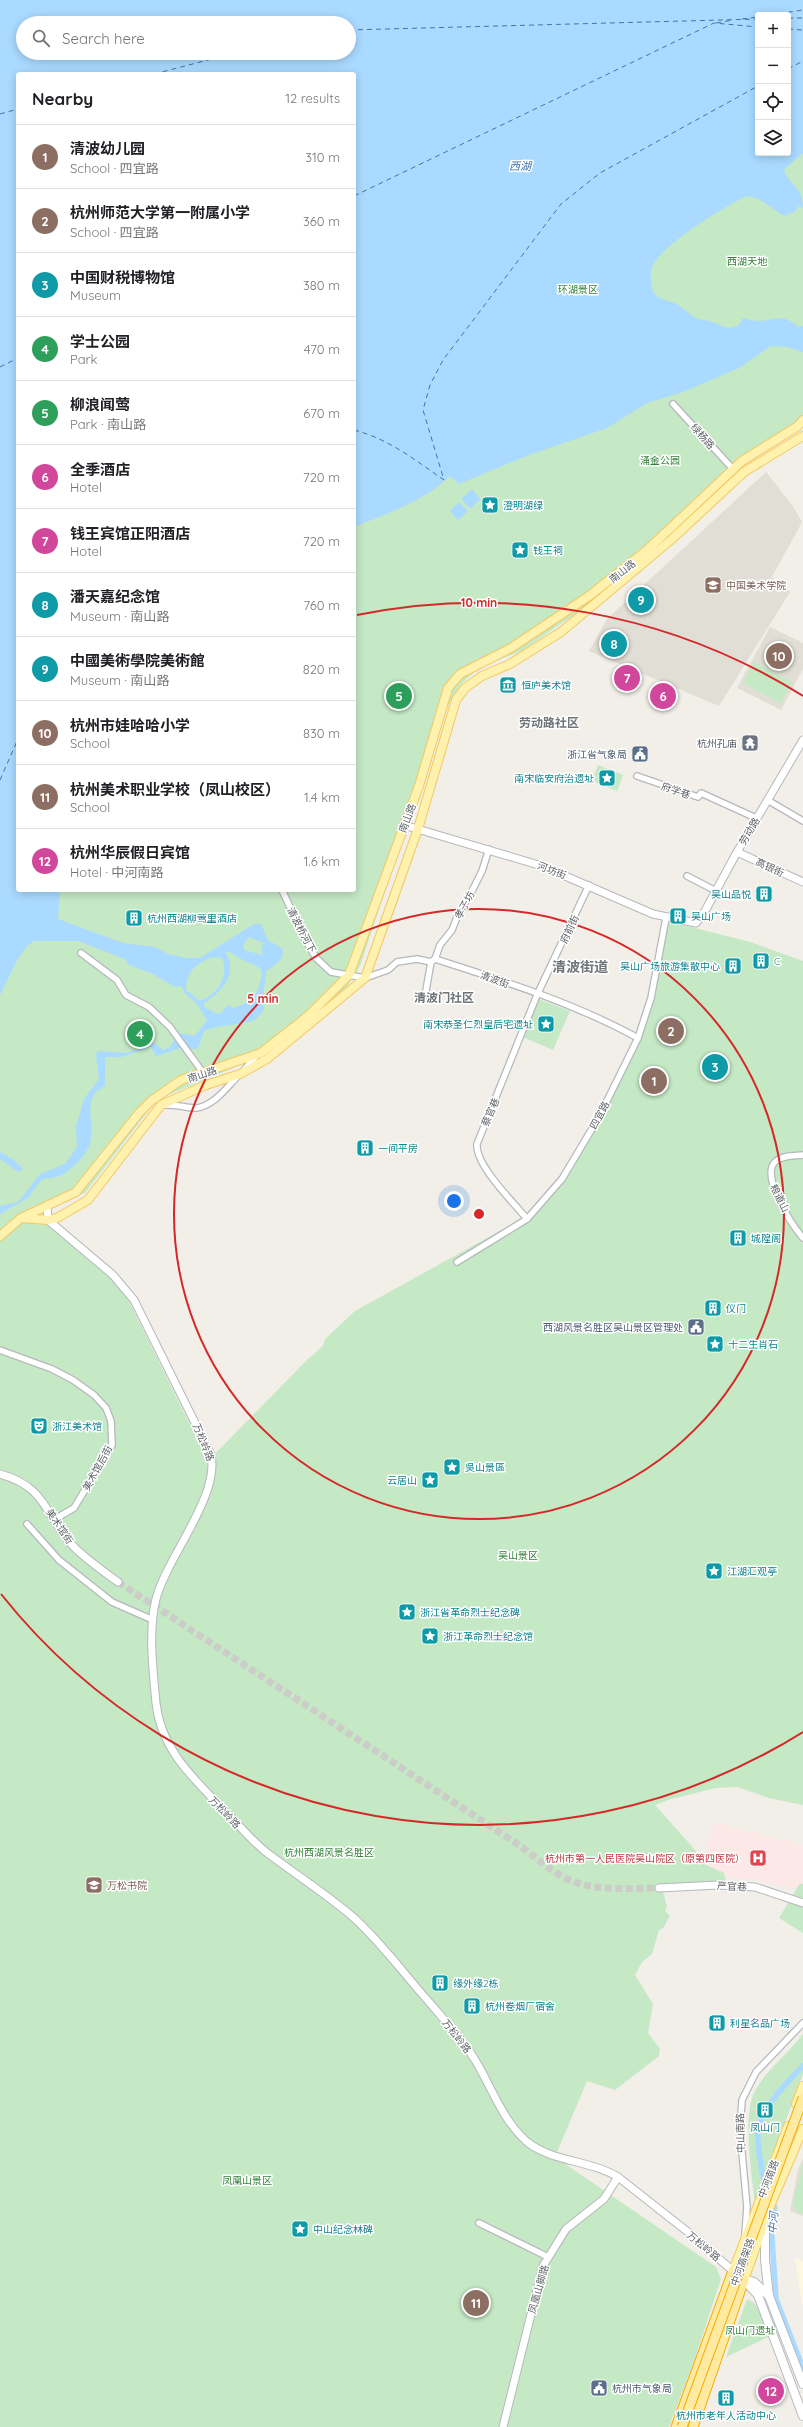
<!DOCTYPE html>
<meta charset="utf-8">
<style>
:root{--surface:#fff;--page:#f6f6f6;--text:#202124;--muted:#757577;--line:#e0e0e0;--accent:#db2777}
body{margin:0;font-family:Quicksand,"Noto Sans SC",sans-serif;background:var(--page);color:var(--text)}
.controls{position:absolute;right:12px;top:12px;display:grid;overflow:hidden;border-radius:4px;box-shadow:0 2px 10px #0003}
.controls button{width:36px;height:36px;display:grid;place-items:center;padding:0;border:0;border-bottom:1px solid var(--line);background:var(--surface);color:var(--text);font:20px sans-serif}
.you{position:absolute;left:454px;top:1201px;width:14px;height:14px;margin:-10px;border:3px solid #fff;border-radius:50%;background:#1a73e8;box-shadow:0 0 0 6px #1a73e833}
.badge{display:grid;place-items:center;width:26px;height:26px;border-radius:50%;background:var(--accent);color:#fff;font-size:13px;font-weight:700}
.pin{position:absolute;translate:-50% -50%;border:2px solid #fff;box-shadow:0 1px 4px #0006}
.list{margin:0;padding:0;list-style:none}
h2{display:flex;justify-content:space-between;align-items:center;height:52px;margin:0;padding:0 16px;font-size:17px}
h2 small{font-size:13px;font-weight:400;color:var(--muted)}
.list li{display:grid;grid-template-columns:26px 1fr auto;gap:12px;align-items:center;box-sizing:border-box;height:64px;padding:0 16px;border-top:1px solid var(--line)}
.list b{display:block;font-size:15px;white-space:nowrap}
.list p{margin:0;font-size:13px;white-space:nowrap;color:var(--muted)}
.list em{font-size:13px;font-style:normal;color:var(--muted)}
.icon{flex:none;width:22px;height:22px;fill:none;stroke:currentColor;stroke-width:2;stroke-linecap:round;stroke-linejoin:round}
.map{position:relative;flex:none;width:803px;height:2427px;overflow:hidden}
.search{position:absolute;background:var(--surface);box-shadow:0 2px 10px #0003;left:16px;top:16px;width:340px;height:44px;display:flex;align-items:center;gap:10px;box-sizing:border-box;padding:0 14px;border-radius:22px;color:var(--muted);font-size:15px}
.panel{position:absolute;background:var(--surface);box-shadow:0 2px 10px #0003;left:16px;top:72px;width:340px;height:820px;border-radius:4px}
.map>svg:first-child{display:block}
</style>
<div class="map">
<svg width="803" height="2427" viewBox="0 0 803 2427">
<rect width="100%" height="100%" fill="#f1efe8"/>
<polygon fill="#fef7e0" points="795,2258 803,2261 803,2304 802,2304"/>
<g fill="#e1ded6">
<polygon points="766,472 792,505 802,522 772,577 790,592 719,706 589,651 607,619"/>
<polygon points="770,627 803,643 803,669 781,710 737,688"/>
<polygon points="803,2158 803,2216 790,2211 798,2169"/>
</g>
<polygon fill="#fce8e6" points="715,1823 803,1845 803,1890 756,1880 696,1875 701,1861 711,1863 715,1855 705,1848"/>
<g fill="#c5e8c5" fill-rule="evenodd">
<path d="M 0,0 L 803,0 L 803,416 L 732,472 L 635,567 L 591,603 L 523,650 L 479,668 L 461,684 L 446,708 L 360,966 L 345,990 L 269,1053 L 165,1096 L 152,1106 L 85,1193 L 35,1212 L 105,1272 L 127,1297 L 208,1461 L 307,1360 L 323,1346 L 325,1339 L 355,1311 L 534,1212 L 577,1158 L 647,1017 L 664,925 L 671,922 L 750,942 L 803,961 L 803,1805 L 769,1798 L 738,1787 L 716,1788 L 671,1799 L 655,1805 L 696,1851 L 693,1859 L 724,1873 L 726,1881 L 663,1891 L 667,1907 L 665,1911 L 670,1916 L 663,1928 L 659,1930 L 652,1954 L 642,1962 L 635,1975 L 653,2004 L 648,2033 L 660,2049 L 659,2056 L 615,2090 L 587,2081 L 555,2157 L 716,2267 L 721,2279 L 694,2361 L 669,2427 L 0,2427 ZM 758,15 L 788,15 L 788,153 L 758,153 ZM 23,23 L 349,23 L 349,53 L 23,53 ZM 18,74 L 354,74 L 354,890 L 18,890 Z"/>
<polygon points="754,662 792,682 781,703 743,683"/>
<polygon points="598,765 623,775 617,791 592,781"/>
<polygon points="538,999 570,1011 553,1050 523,1037"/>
<polygon points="800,1883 803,1884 803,1933 779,1918"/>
<path d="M 803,2034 L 803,2074 L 755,2204 C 752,2176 742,2115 755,2091 C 767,2069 788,2054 803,2034 Z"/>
<polygon points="803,2164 803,2214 795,2209 793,2202"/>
<path d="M 747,2299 C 760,2302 765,2326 768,2337 L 726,2357 Z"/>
</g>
<g fill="#aadaff" fill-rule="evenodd">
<path d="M 0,0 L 803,0 L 803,153 L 784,170 C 789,186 803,186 803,208 L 799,206 L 796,211 L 784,216 L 759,199 L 746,196 C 725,207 655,247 651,271 C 650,278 652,286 653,292 L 659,298 L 677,304 L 697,319 L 710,321 L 728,328 L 738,326 L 743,318 C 748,319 754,321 759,321 C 775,320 784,313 798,327 L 803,326 L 803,352 L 787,347 L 771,346 L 739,368 L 683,392 L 647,403 L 607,428 L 529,455 L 459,484 L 450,476 C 423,502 388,513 354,527 L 354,74 L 18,74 L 18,890 L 60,890 L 58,919 L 123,943 L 155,947 L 168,954 L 185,958 L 200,958 L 254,924 L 261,924 L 268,940 L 283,949 C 283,963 274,964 266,972 L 263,997 L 264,1010 L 255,1020 C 241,1025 217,1025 204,1031 L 198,1049 L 181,1048 L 156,1056 L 151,1047 L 121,1057 L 105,1057 L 105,1086 C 80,1097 96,1122 90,1143 C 88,1154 71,1170 62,1175 C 56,1178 47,1178 41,1180 L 28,1198 L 0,1214 L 0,1206 L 18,1202 L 40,1174 L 65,1164 L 77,1147 L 76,1127 L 84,1099 L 99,1079 L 96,1055 L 98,1051 L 127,1053 L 155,1043 L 163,1050 L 169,1048 L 180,1033 L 195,1036 L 207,1020 L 197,1004 L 184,992 L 181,986 L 175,987 L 151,973 L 129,965 L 125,959 L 78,941 L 34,941 L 27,946 L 16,962 L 0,995 ZM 758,15 L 788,15 L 788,153 L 758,153 ZM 23,23 L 349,23 L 349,53 L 23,53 ZM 249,937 L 264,943 L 261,948 L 263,955 L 244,950 L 243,945 ZM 226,951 C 233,953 237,957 243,960 C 251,964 255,963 262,971 C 260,992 254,1002 233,1008 L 228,1005 L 221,1013 L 217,1014 L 204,1007 L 204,1003 C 216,996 232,981 230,965 C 230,960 226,955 226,951 ZM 212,957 L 222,958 C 229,977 218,994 200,1001 L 186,990 C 186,971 196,964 212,957 Z"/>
<polygon points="472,489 480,499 471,509 461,499"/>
<polygon points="459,502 468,511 458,520 450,511"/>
<polygon points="0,1152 14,1160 23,1169 18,1172 0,1159"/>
</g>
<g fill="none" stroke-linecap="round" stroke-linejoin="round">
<g stroke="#aadaff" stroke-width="5.5">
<path d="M 766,2186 C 762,2175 755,2136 759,2125 C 768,2102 786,2083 803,2066"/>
<polyline points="772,2199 775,2208 771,2223 776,2299 803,2368"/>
</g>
<g stroke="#4174aa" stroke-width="1" stroke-dasharray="5 4" stroke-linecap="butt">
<polyline points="770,15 803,10"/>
<polyline points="788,18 803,18"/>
<polyline points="742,19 758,17"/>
<polyline points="716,23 733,20"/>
<polyline points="788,29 803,30"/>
<polyline points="349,30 758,19"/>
<polyline points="788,69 803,61"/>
<polyline points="154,74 235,53"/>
<polyline points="0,114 18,109"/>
<polyline points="354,196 714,23 758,27"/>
<polyline points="0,367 18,358"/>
<path d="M 354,430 C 389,439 415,460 444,480 L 423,410 L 430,385 L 443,360 L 561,204 L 600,173 L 758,86"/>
<polyline points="0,780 18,739"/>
</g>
<path stroke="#ccccc8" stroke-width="7" stroke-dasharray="7 3.5" stroke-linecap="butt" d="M 118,1582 L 519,1845 C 534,1856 548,1869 565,1878 C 593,1892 628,1888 659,1888"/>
<g stroke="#b5b8bc" stroke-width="8">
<g id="minor">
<polyline points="673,404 733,469"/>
<polyline points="637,776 698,797 701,793 756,818"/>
<polyline points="769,801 803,821"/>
<polyline points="687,876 716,891"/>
<path d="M 282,890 L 305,939 L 316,958 L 331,972 L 365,978 L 388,970 L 397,962 L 417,959 L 431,962 L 435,959 C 504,981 574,1003 638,1038"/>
<polyline points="81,953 117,980 126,995 149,1007 170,1027 204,1074"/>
<polyline points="435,959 440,945 452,930 459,912 470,895 482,871 489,849"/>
<polyline points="425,996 431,962"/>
<polyline points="244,1070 257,1055"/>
<path d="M 165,1105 C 176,1104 186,1108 196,1108 C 214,1106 227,1087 238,1076"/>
<path d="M 803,1155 C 794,1156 783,1155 776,1161 C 759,1175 792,1225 803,1238"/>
<path d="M 527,1219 C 514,1203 475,1165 477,1144 L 537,995 L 589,885"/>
<polyline points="457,1262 527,1219 562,1179 599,1117 638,1038 651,998 666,918"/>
<polyline points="0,1350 52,1369 73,1380 94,1395 106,1408 111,1421 112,1445 74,1508 55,1519"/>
<polyline points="27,1524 59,1560 112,1602 153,1620"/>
<polyline points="479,2223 548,2257"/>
<polyline points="745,2234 747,2207 740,2131 742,2100 756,2072 803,2023"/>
</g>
</g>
<g stroke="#b5b8bc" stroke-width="9">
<g id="tertiary">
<polyline points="404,825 542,866 653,914 696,923 705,911 737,852 803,740"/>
<polyline points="737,852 803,882"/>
<path d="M 47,1206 L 48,1220 L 113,1275 L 134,1300 L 211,1455 C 220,1496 167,1557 156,1599 C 148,1631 153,1670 156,1703 C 161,1750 194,1779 226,1812 C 239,1825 251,1840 266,1852 C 295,1874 325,1893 353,1917 C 381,1942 404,1974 429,2002 C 446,2022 465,2042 478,2065 C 493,2091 503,2120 526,2141 C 551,2162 590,2160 618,2177 L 693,2236 L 733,2271"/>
<path d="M 0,1474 C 48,1487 45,1517 74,1547 C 87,1560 103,1571 118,1582"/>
<polyline points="659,1888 718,1885 755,1887 803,1903"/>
<polyline points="503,2427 543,2266 566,2229 604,2199 618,2177"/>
</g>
</g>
<g stroke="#b6babf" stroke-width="10">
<g id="secondary">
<polyline points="765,2222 765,2260 769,2296 803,2384"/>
<polyline points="744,2280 758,2295 803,2416"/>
<polyline points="747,2280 754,2282 769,2296"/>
</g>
</g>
<g stroke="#f2c960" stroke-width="10">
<g id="primary">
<polyline points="22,1218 48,1220 57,1218 88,1200 161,1105 206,1085 240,1074 267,1059 365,978 418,829 456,700 465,688 482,676 510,664 561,632 672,539 744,472 803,436"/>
<polyline points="0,1236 21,1218 76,1192 139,1113 151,1101 181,1080 261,1053 308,1016 349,975 419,786 448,688 460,674 511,648 589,596 646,551 742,461 798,426 803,420"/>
<polyline points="796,2104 803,2086"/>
<polyline points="733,2271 788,2126"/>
<polyline points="744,2280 771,2204 803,2129"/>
</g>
</g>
<g stroke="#f9ab00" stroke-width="11">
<g id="trunk">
<polyline points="676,2427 733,2271"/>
<polyline points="693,2427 744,2280"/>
</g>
</g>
<use href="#minor" stroke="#fff" stroke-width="5.5"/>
<use href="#tertiary" stroke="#fff" stroke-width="7"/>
<use href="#secondary" stroke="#fff" stroke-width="8"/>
<use href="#primary" stroke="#fff2af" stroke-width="8"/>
<use href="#trunk" stroke="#feeaa1" stroke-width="9"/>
<g stroke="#f9ab00" stroke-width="11" stroke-linecap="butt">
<polyline id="trunk-bridge" points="682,2427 803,2098"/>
</g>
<use href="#trunk-bridge" stroke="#feeaa1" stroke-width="9"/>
</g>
<g fill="none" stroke="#d62828" stroke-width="2">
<circle cx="479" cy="1214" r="305"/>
<path d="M803 1732A611 611 0 0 1 1 1594M357 615A611 611 0 0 1 803 696"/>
</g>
<defs>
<g id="sight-square" transform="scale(0.9)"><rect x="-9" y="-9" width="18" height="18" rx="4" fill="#0f9aa8" stroke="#fff"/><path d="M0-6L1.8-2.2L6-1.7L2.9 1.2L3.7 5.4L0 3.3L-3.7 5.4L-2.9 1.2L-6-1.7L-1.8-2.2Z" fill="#fff"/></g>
<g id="university-square" transform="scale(0.9)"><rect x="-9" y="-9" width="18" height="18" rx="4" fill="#8d6e63" stroke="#fff"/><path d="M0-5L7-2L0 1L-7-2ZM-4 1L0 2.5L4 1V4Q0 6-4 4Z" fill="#fff"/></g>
<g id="museum-square" transform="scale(0.9)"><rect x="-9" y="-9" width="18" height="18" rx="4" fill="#0f9aa8" stroke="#fff"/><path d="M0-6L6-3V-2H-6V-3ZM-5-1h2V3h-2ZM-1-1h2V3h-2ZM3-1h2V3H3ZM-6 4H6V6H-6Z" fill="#fff"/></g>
<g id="temple-square" transform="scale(0.9)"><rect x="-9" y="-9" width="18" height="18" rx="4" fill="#6b7280" stroke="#fff"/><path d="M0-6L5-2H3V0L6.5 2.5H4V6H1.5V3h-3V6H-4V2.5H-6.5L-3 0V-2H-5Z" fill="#fff"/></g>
<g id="civic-square" transform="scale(0.9)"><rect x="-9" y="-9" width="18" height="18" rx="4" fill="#5c6f8a" stroke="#fff"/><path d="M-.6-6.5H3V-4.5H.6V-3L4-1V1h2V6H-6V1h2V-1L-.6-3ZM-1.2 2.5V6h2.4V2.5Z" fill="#fff"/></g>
<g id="building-square" transform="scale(0.9)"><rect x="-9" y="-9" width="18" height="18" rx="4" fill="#0f9aa8" stroke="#fff"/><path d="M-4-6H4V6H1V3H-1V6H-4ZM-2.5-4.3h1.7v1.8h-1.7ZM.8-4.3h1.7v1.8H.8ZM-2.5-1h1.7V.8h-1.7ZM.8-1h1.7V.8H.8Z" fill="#fff"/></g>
<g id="theatre-square" transform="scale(0.9)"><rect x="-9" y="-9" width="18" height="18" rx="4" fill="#0f9aa8" stroke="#fff"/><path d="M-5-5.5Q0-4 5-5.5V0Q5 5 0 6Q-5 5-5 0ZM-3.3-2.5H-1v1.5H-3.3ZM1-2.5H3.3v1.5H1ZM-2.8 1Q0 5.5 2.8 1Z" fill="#fff"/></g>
<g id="hospital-square" transform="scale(0.9)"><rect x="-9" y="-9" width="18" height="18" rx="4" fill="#e0444e" stroke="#fff"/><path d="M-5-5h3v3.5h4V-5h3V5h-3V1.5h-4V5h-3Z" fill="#fff"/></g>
</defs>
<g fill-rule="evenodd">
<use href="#sight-square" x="490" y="505"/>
<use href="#sight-square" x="520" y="550"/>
<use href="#university-square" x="713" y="585"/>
<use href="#museum-square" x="508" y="685"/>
<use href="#temple-square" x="750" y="743"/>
<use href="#civic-square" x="640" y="754"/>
<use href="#sight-square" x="607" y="778"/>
<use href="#building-square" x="764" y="894"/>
<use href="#building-square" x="678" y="916"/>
<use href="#building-square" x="134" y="918"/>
<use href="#building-square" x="761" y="961"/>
<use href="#building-square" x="733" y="966"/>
<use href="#sight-square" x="546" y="1024"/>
<use href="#building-square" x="365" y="1148"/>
<use href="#building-square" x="738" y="1238"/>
<use href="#building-square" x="713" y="1308"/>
<use href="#civic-square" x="696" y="1327"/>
<use href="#sight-square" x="715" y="1344"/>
<use href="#theatre-square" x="39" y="1426"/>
<use href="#sight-square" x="452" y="1467"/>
<use href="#sight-square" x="430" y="1480"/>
<use href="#sight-square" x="714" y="1571"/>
<use href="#sight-square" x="407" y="1612"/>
<use href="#sight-square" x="430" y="1636"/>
<use href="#hospital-square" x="758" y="1858"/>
<use href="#university-square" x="94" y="1885"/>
<use href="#building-square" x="440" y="1983"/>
<use href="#building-square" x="472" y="2006"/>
<use href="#building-square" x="717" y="2023"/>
<use href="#building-square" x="765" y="2110"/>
<use href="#sight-square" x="300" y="2229"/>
<use href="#civic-square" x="599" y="2388"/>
<use href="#building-square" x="726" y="2398"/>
</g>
<g text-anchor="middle" stroke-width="3" stroke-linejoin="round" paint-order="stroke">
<g font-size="10" fill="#348238" stroke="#fff">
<text x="747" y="265">西湖天地</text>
<text x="578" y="293">环湖景区</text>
<text x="660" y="464">涌金公园</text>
<text x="518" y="1559">吴山景区</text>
<text x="329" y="1856">杭州西湖风景名胜区</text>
<text x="247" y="2184">凤凰山景区</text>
<text x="750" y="2334">凤山门遗址</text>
</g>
<g font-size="10" fill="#5f6368" stroke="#fff">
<text transform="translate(703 436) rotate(48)" y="4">绿杨路</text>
<text transform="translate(622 571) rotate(-38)" y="4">南山路</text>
<text transform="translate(676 790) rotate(19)" y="4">府学巷</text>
<text transform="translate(407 818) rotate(-69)" y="4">南山路</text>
<text transform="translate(749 831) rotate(-59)" y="4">劳动路</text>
<text transform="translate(770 867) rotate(25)" y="4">高银街</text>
<text transform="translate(552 870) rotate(21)" y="4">河坊街</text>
<text transform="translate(464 905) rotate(-62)" y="4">孝子坊</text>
<text transform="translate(569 929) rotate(-65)" y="4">府前街</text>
<text transform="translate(302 930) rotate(62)" y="4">清波桥河下</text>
<text transform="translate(495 979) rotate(20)" y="4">清波街</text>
<text transform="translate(202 1074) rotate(-18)" y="4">南山路</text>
<text transform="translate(490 1112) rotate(-67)" y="4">蔡官巷</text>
<text transform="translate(599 1115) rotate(-62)" y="4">四宜路</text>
<text transform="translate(780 1198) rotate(63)" y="4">粮道山</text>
<text transform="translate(204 1442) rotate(68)" y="4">万松岭路</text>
<text transform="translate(97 1468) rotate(-61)" y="4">美术馆后街</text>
<text transform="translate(60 1526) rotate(56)" y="4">美术馆街</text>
<text transform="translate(225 1812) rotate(46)" y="4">万松岭路</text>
<text transform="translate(732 1886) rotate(3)" y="4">严官巷</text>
<text transform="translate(457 2036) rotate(52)" y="4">万松岭路</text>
<text transform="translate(740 2133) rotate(-91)" y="4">中山南路</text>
<text transform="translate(768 2179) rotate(-69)" y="4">中河南路</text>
<text transform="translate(704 2246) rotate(40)" y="4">万松岭路</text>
<text transform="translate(742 2262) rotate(-70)" y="4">中河高架路</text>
<text transform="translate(538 2289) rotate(-74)" y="4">凤凰山脚路</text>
</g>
<g font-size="10" fill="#0d838f" stroke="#fff" text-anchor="start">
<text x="503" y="509">澄明湖绿</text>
<text x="533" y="554">钱王祠</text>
<text x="521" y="689">恒庐美术馆</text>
<text x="594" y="782" text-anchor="end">南宋临安府治遗址</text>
<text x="751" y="898" text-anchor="end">吴山品悦</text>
<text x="691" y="920">吴山广场</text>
<text x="147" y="922">杭州西湖柳莺里酒店</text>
<text x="774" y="965">C</text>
<text x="720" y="970" text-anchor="end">吴山广场旅游集散中心</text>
<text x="533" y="1028" text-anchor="end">南宋恭圣仁烈皇后宅遗址</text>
<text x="378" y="1152">一间平房</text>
<text x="751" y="1242">城隍阁</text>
<text x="726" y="1312">仪门</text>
<text x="728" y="1348">十二生肖石</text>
<text x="52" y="1430">浙江美术馆</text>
<text x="465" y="1471">吳山景區</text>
<text x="417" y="1484" text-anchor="end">云居山</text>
<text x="727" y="1575">江湖汇观亭</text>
<text x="420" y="1616">浙江省革命烈士纪念碑</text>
<text x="443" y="1640">浙江革命烈士纪念馆</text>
<text x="453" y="1987">缘外缘2栋</text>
<text x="485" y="2010">杭州卷烟厂宿舍</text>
<text x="730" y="2027">利星名品广场</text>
<text x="765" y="2131" text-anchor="middle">凤山门</text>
<text x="313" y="2233">中山纪念林碑</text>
<text x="726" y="2419" text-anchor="middle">杭州市老年人活动中心</text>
</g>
<g font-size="10" fill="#785e54" stroke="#fff" text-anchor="start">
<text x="726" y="589">中国美术学院</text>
<text x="107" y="1889">万松书院</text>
</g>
<g font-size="10" fill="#5b616d" stroke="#fff" text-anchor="end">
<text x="737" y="747">杭州孔庙</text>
</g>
<g font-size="10" fill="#4e5e75" stroke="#fff" text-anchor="end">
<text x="627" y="758">浙江省气象局</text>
<text x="683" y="1331">西湖风景名胜区吴山景区管理处</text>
<text x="612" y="2392" text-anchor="start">杭州市气象局</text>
</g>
<g font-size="10" fill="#be3a42" stroke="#fff" text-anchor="end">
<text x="745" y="1862">杭州市第一人民医院吴山院区（原第四医院）</text>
</g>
<g font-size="11" font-style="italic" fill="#4174aa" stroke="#fff">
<text x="520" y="170">西湖</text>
<text transform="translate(773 2223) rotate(-85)" y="4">中河</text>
</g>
<g font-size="12" font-weight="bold" fill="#70757a" stroke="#fff">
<text x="549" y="727">劳动路社区</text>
<text x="444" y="1002">清波门社区</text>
</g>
<g font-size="14" font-weight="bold" fill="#70757a" stroke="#fff">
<text x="580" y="972">清波街道</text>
</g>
</g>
<circle cx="479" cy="1214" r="6" fill="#d62828" stroke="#fff" stroke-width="2"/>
<g font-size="12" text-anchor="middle" font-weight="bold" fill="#d62828" stroke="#fff" stroke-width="3" stroke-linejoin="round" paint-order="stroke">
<text x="479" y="607">10 min</text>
<text x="263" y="1003">5 min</text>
</g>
</svg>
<div class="controls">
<button>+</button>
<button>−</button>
<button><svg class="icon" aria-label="locate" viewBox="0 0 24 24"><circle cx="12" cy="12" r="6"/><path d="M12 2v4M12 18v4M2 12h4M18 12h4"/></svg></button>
<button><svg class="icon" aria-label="layers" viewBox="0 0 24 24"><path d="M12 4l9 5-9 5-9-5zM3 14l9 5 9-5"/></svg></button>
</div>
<div class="you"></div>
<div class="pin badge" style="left:654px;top:1081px;background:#8d6e63">1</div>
<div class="pin badge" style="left:671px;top:1031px;background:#8d6e63">2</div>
<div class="pin badge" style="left:715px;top:1067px;background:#0f9aa8">3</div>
<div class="pin badge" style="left:140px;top:1034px;background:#2e9e5b">4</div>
<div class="pin badge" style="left:399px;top:696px;background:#2e9e5b">5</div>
<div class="pin badge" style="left:663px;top:696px;background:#d1479c">6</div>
<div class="pin badge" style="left:627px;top:678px;background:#d1479c">7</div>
<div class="pin badge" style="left:614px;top:644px;background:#0f9aa8">8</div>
<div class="pin badge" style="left:641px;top:600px;background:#0f9aa8">9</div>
<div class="pin badge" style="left:779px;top:656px;background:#8d6e63">10</div>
<div class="pin badge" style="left:476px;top:2303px;background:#8d6e63">11</div>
<div class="pin badge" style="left:771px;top:2391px;background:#d1479c">12</div>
<div class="search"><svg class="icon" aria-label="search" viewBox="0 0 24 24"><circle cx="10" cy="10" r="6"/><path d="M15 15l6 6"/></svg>Search here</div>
<section class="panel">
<h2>Nearby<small>12 results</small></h2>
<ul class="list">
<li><span class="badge" style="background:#8d6e63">1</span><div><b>清波幼儿园</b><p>School · 四宜路</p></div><em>310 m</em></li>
<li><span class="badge" style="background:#8d6e63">2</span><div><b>杭州师范大学第一附属小学</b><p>School · 四宜路</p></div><em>360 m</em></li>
<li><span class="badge" style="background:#0f9aa8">3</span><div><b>中国财税博物馆</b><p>Museum</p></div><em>380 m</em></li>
<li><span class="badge" style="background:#2e9e5b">4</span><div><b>学士公园</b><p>Park</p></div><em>470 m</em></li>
<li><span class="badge" style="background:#2e9e5b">5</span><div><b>柳浪闻莺</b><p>Park · 南山路</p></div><em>670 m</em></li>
<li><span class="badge" style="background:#d1479c">6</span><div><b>全季酒店</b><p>Hotel</p></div><em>720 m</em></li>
<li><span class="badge" style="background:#d1479c">7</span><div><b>钱王宾馆正阳酒店</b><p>Hotel</p></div><em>720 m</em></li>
<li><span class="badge" style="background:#0f9aa8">8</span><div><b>潘天嘉纪念馆</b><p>Museum · 南山路</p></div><em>760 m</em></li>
<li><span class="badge" style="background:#0f9aa8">9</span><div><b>中國美術學院美術館</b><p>Museum · 南山路</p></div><em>820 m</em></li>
<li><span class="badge" style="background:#8d6e63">10</span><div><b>杭州市娃哈哈小学</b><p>School</p></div><em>830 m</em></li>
<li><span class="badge" style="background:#8d6e63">11</span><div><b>杭州美术职业学校（凤山校区）</b><p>School</p></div><em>1.4 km</em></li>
<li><span class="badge" style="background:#d1479c">12</span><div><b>杭州华辰假日宾馆</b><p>Hotel · 中河南路</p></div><em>1.6 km</em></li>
</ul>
</section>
</div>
